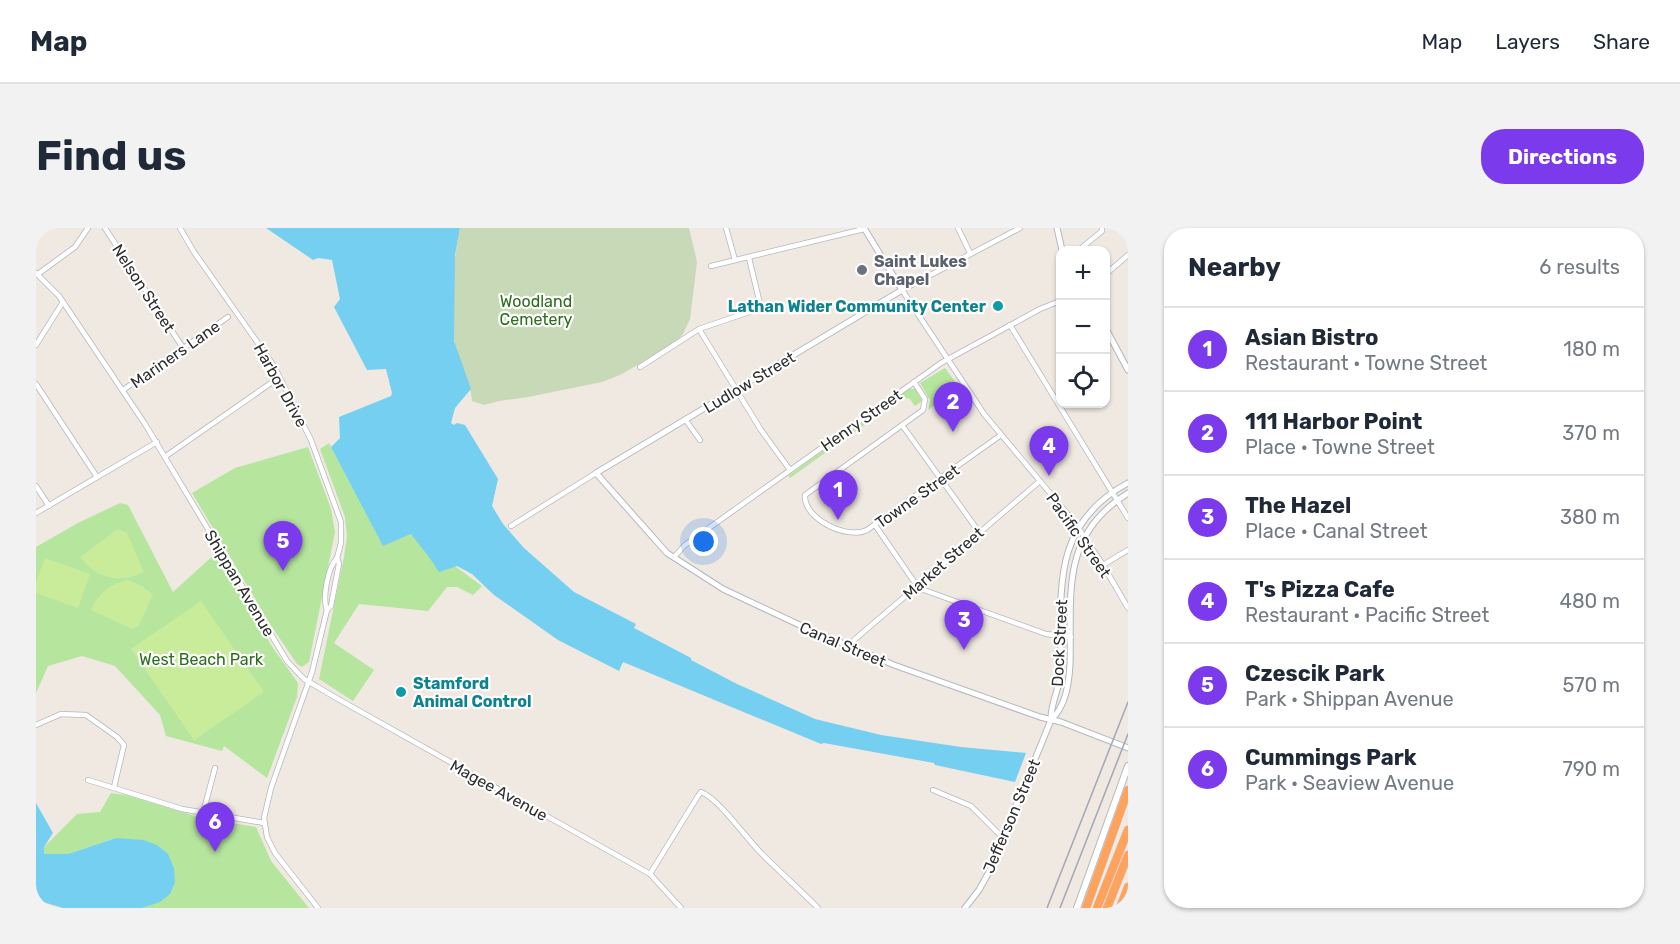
<!DOCTYPE html>
<meta charset="utf-8">
<style>
:root{--surface:#fff;--page:#f2f2f3;--text:#1f2937;--muted:#747a83;--line:#e0e1e3;--accent:#7c3aed}
body{margin:0;font-family:Rubik,sans-serif;background:var(--page);color:var(--text)}
.controls{position:absolute;right:18px;top:18px;display:grid;overflow:hidden;border-radius:12px;box-shadow:0 2px 4px #0004}
.controls button{width:54px;height:54px;display:grid;place-items:center;padding:0;border:0;border-bottom:2px solid var(--line);background:var(--surface);color:var(--text);font:30px sans-serif}
.you{position:absolute;left:668px;top:314px;width:21px;height:21px;margin:-15px;border:4px solid #fff;border-radius:50%;background:#1a73e8;box-shadow:0 0 0 9px #1a73e833}
.badge{display:grid;place-items:center;width:39px;height:39px;border-radius:50%;background:var(--accent);color:#fff;font-size:20px;font-weight:700}
.pin{position:absolute;translate:-50% -50px;filter:drop-shadow(0 2px 3px #0008)}
.pin::after{content:'';position:absolute;top:32px;width:21px;height:18px;background:inherit;clip-path:polygon(0 0,100% 0,50% 100%)}
.list{margin:0;padding:0;list-style:none}
h2{display:flex;justify-content:space-between;align-items:center;height:78px;margin:0;padding:0 24px;font-size:26px}
h2 small{font-size:20px;font-weight:400;color:var(--muted)}
.list li{display:grid;grid-template-columns:39px 1fr auto;gap:18px;align-items:center;box-sizing:border-box;height:84px;padding:0 24px;border-top:2px solid var(--line)}
.list b{display:block;font-size:22px;white-space:nowrap}
.list p{margin:0;font-size:20px;white-space:nowrap;color:var(--muted)}
.list em{font-size:20px;font-style:normal;color:var(--muted)}
.icon{flex:none;width:33px;height:33px;fill:none;stroke:currentColor;stroke-width:2;stroke-linecap:round;stroke-linejoin:round}
.map{position:relative;flex:none;width:1092px;height:680px;overflow:hidden;border-radius:24px}
header{display:flex;align-items:center;gap:36px;box-sizing:border-box;height:84px;padding:0 30px;background:var(--surface);border-bottom:2px solid var(--line)}
header strong{font-size:28px}
nav{display:flex;gap:33px;margin-inline-start:auto;font-size:21px}
.intro{display:flex;align-items:center;justify-content:space-between;box-sizing:border-box;height:144px;padding:0 36px}
h1{margin:0;font-size:42px}
.button{padding:15px 27px;border-radius:24px;background:var(--accent);color:#fff;font-size:21px;font-weight:700}
main{display:flex;gap:36px;padding:0 36px}
aside{flex:1;background:var(--surface);border-radius:24px;box-shadow:0 2px 4px #0004}
.map>svg:first-child{display:block}
</style>
<header>
<strong>Map</strong>
<nav><a>Map</a><a>Layers</a><a>Share</a></nav>
</header>
<div class="intro"><h1>Find us</h1><a class="button">Directions</a></div>
<main>
<div class="map">
<svg width="1092" height="680" viewBox="0 0 1092 680">
<rect width="100%" height="100%" fill="#efe9e1"/>
<g fill="#b6e59e">
<polygon points="909,140 926,163 921,166 914,167 892,182 894,172 884,155"/>
<polygon points="873,161 879,161 886,173 879,178 874,171 867,169 754,250 752,248"/>
<polygon points="293,215 347,317 375,306 446,358 437,367 421,359 411,359 392,383 323,376 298,415 338,442 317,473 283,451 308,329 311,308 309,289 284,221"/>
<polygon points="272,219 295,281 299,304 273,434 266,439 261,436 234,396 156,265 199,240"/>
<polygon points="84,275 92,277 137,364 181,324 237,420 262,455 261,469 231,550 188,518 186,523 130,508 124,487 79,438 46,428 12,438 0,465 0,319 42,295"/>
<path d="M 75,565 L 90,567 L 166,590 L 220,599 L 235,633 L 273,680 L 106,680 C 130,671 139,667 138,640 L 80,610 L 32,626 L 7,626 L 8,619 L 41,586 L 64,584 Z"/>
</g>
<path fill="#c8d9b8" d="M 424,0 L 653,0 L 661,34 L 654,91 L 647,106 L 638,116 L 584,147 L 566,154 L 492,169 L 463,173 L 448,177 L 436,173 C 435,151 420,133 418,111 C 413,75 417,35 424,0 Z"/>
<g fill="#c9ec9a">
<path d="M 82,301 L 91,305 L 108,344 C 83,356 60,351 44,329 Z"/>
<polygon points="9,330 54,346 42,380 0,365 0,355"/>
<path d="M 92,352 L 106,358 L 117,367 L 102,399 L 96,401 L 55,382 C 61,366 75,355 92,352 Z"/>
<polygon points="165,373 228,464 158,512 95,421"/>
</g>
<g fill="#75cff0">
<polygon points="230,0 424,0 419,27 418,113 435,161 419,180 415,195 418,197 421,195 429,197 462,251 456,278 467,296 488,320 538,364 600,396 598,400 655,430 655,432 701,456 779,491 845,507 925,519 990,525 979,554 899,537 898,535 788,515 785,516 587,434 583,443 522,412 458,367 436,346 421,338 403,344 393,329 375,306 347,318 295,219 304,210 303,189 355,168 356,165 350,141 331,142 298,79 304,71 296,32 282,30 277,32"/>
<polygon points="0,575 17,605 8,619 8,626 32,626 80,610 107,612 121,617 132,626 138,640 139,654 134,666 124,674 106,680 27,680 0,672"/>
</g>
<g fill="none" stroke-linecap="round" stroke-linejoin="round">
<g stroke="#b4b7c1" stroke-width="6">
<g id="minor">
<polyline points="69,0 147,120"/>
<polyline points="144,0 158,24 238,138 275,212 305,294 305,315 301,330 303,336 295,378 291,382 276,444 235,560 228,590 231,609 239,625 282,680"/>
<polyline points="690,0 699,32"/>
<polyline points="922,0 934,25"/>
<polyline points="984,0 866,62 948,186 1039,295 1067,337 1092,380"/>
<polyline points="1043,22 1066,3 1066,0"/>
<polyline points="675,38 828,1"/>
<polyline points="0,45 23,68 109,196 251,433 268,451 302,471 614,646 645,680"/>
<polyline points="2,46 39,19 52,0"/>
<polyline points="1070,46 1092,27"/>
<polyline points="974,97 1092,290"/>
<polyline points="663,101 725,202 754,242"/>
<polyline points="0,117 27,74"/>
<polyline points="604,139 663,101 725,80 713,30"/>
<path d="M 878,154 L 889,171 L 887,182 L 769,267 C 767,291 812,312 831,302 L 965,207"/>
<polyline points="0,156 61,249"/>
<polyline points="87,162 192,89"/>
<polyline points="649,191 664,212"/>
<polyline points="866,197 943,304"/>
<polyline points="130,228 235,155"/>
<polyline points="0,258 13,278"/>
<polyline points="0,285 121,214"/>
<polyline points="839,297 879,355 888,362 1010,406 1035,409"/>
<polyline points="475,298 560,245"/>
<polyline points="638,329 649,317 905,135 1004,81 1024,73"/>
<polyline points="1067,337 1092,322"/>
<path d="M 291,382 C 286,370 292,339 301,330"/>
<polyline points="814,419 818,412 1004,253"/>
<polyline points="0,497 25,486 50,487 81,509 88,517 78,559"/>
<polyline points="52,552 146,581 228,595"/>
<polyline points="897,562 935,578 967,610"/>
<polyline points="167,585 179,540"/>
<path d="M 614,646 L 662,568 L 665,564 C 682,570 710,610 724,624 C 743,643 763,661 782,680"/>
</g>
</g>
<g stroke="#b4b7c1" stroke-width="7">
<g id="tertiary">
<polyline points="828,0 866,62 560,245 631,325 687,361 770,400 858,437 1004,489 1025,494 1092,520"/>
<polyline points="1021,0 1026,22"/>
<polyline points="1070,101 1092,142"/>
<path d="M 1015,492 C 1030,478 1033,455 1034,436 C 1036,367 1023,308 1092,265"/>
<path d="M 929,680 L 943,662 L 953,644 L 1015,492 C 1014,476 1024,460 1025,443 C 1026,367 1012,298 1092,255"/>
</g>
</g>
<g stroke="#b4b7c1" stroke-width="8">
<polyline id="secondary" points="1041,680 1092,538"/>
</g>
<g stroke="#c9c9c9" stroke-width="9">
<g id="motorway">
<polyline points="1050,680 1092,562"/>
<polyline points="1061,680 1092,602"/>
<polyline points="1071,680 1092,627"/>
<polyline points="1084,680 1092,659"/>
</g>
</g>
<use href="#minor" stroke="#fff" stroke-width="4.5"/>
<use href="#tertiary" stroke="#fff" stroke-width="5"/>
<use href="#secondary" stroke="#fff" stroke-width="6"/>
<use href="#motorway" stroke="#ffa35c" stroke-width="8"/>
<g stroke="#a3a6b8" stroke-width="1.5">
<polyline points="1011,680 1092,474"/>
<polyline points="1024,680 1092,506"/>
</g>
</g>
<circle fill="#6b7280" stroke="#fff" stroke-width="2" cx="826" cy="42" r="6"/>
<g fill="#0f9aa8" stroke="#fff" stroke-width="2">
<circle cx="962" cy="78" r="6"/>
<circle cx="365" cy="464" r="6"/>
</g>
<g text-anchor="middle" stroke-width="4.5" stroke-linejoin="round" paint-order="stroke">
<g font-size="16" font-weight="bold" fill="#5b616d" stroke="#fff" text-anchor="start">
<text x="838" y="39">Saint Lukes<tspan x="838" dy="18">Chapel</tspan></text>
</g>
<g font-size="16" fill="#2e2e2e" stroke="#fff">
<text transform="translate(108 60) rotate(57)" y="6">Nelson Street</text>
<text transform="translate(139 126) rotate(-35)" y="6">Mariners Lane</text>
<text transform="translate(713 154) rotate(-31)" y="6">Ludlow Street</text>
<text transform="translate(245 157) rotate(61)" y="6">Harbor Drive</text>
<text transform="translate(825 192) rotate(-35)" y="6">Henry Street</text>
<text transform="translate(881 268) rotate(-35)" y="6">Towne Street</text>
<text transform="translate(1043 307) rotate(55)" y="6">Pacific Street</text>
<text transform="translate(907 335) rotate(-41)" y="6">Market Street</text>
<text transform="translate(204 355) rotate(59)" y="6">Shippan Avenue</text>
<text transform="translate(1023 415) rotate(-87)" y="6">Dock Street</text>
<text transform="translate(807 416) rotate(23)" y="6">Canal Street</text>
<text transform="translate(463 562) rotate(29)" y="6">Magee Avenue</text>
<text transform="translate(975 588) rotate(-67)" y="6">Jefferson Street</text>
</g>
<g font-size="16" fill="#2c6e1b" stroke="#fff">
<text x="500" y="79">Woodland<tspan x="500" dy="18">Cemetery</tspan></text>
<text x="165" y="437">West Beach Park</text>
</g>
<g font-size="16" font-weight="bold" fill="#0d838f" stroke="#fff" text-anchor="end">
<text x="950" y="84">Lathan Wider Community Center</text>
<text x="377" y="461" text-anchor="start">Stamford<tspan x="377" dy="18">Animal Control</tspan></text>
</g>
</g>
</svg>
<div class="controls">
<button>+</button>
<button>−</button>
<button><svg class="icon" aria-label="locate" viewBox="0 0 24 24"><circle cx="12" cy="12" r="6"/><path d="M12 2v4M12 18v4M2 12h4M18 12h4"/></svg></button>
</div>
<div class="you"></div>
<div class="pin badge" style="left:802px;top:292px">1</div>
<div class="pin badge" style="left:917px;top:204px">2</div>
<div class="pin badge" style="left:928px;top:422px">3</div>
<div class="pin badge" style="left:1013px;top:248px">4</div>
<div class="pin badge" style="left:247px;top:343px">5</div>
<div class="pin badge" style="left:179px;top:624px">6</div>
</div>
<aside>
<h2>Nearby<small>6 results</small></h2>
<ul class="list">
<li><span class="badge">1</span><div><b>Asian Bistro</b><p>Restaurant · Towne Street</p></div><em>180 m</em></li>
<li><span class="badge">2</span><div><b>111 Harbor Point</b><p>Place · Towne Street</p></div><em>370 m</em></li>
<li><span class="badge">3</span><div><b>The Hazel</b><p>Place · Canal Street</p></div><em>380 m</em></li>
<li><span class="badge">4</span><div><b>T's Pizza Cafe</b><p>Restaurant · Pacific Street</p></div><em>480 m</em></li>
<li><span class="badge">5</span><div><b>Czescik Park</b><p>Park · Shippan Avenue</p></div><em>570 m</em></li>
<li><span class="badge">6</span><div><b>Cummings Park</b><p>Park · Seaview Avenue</p></div><em>790 m</em></li>
</ul>
</aside>
</main>
